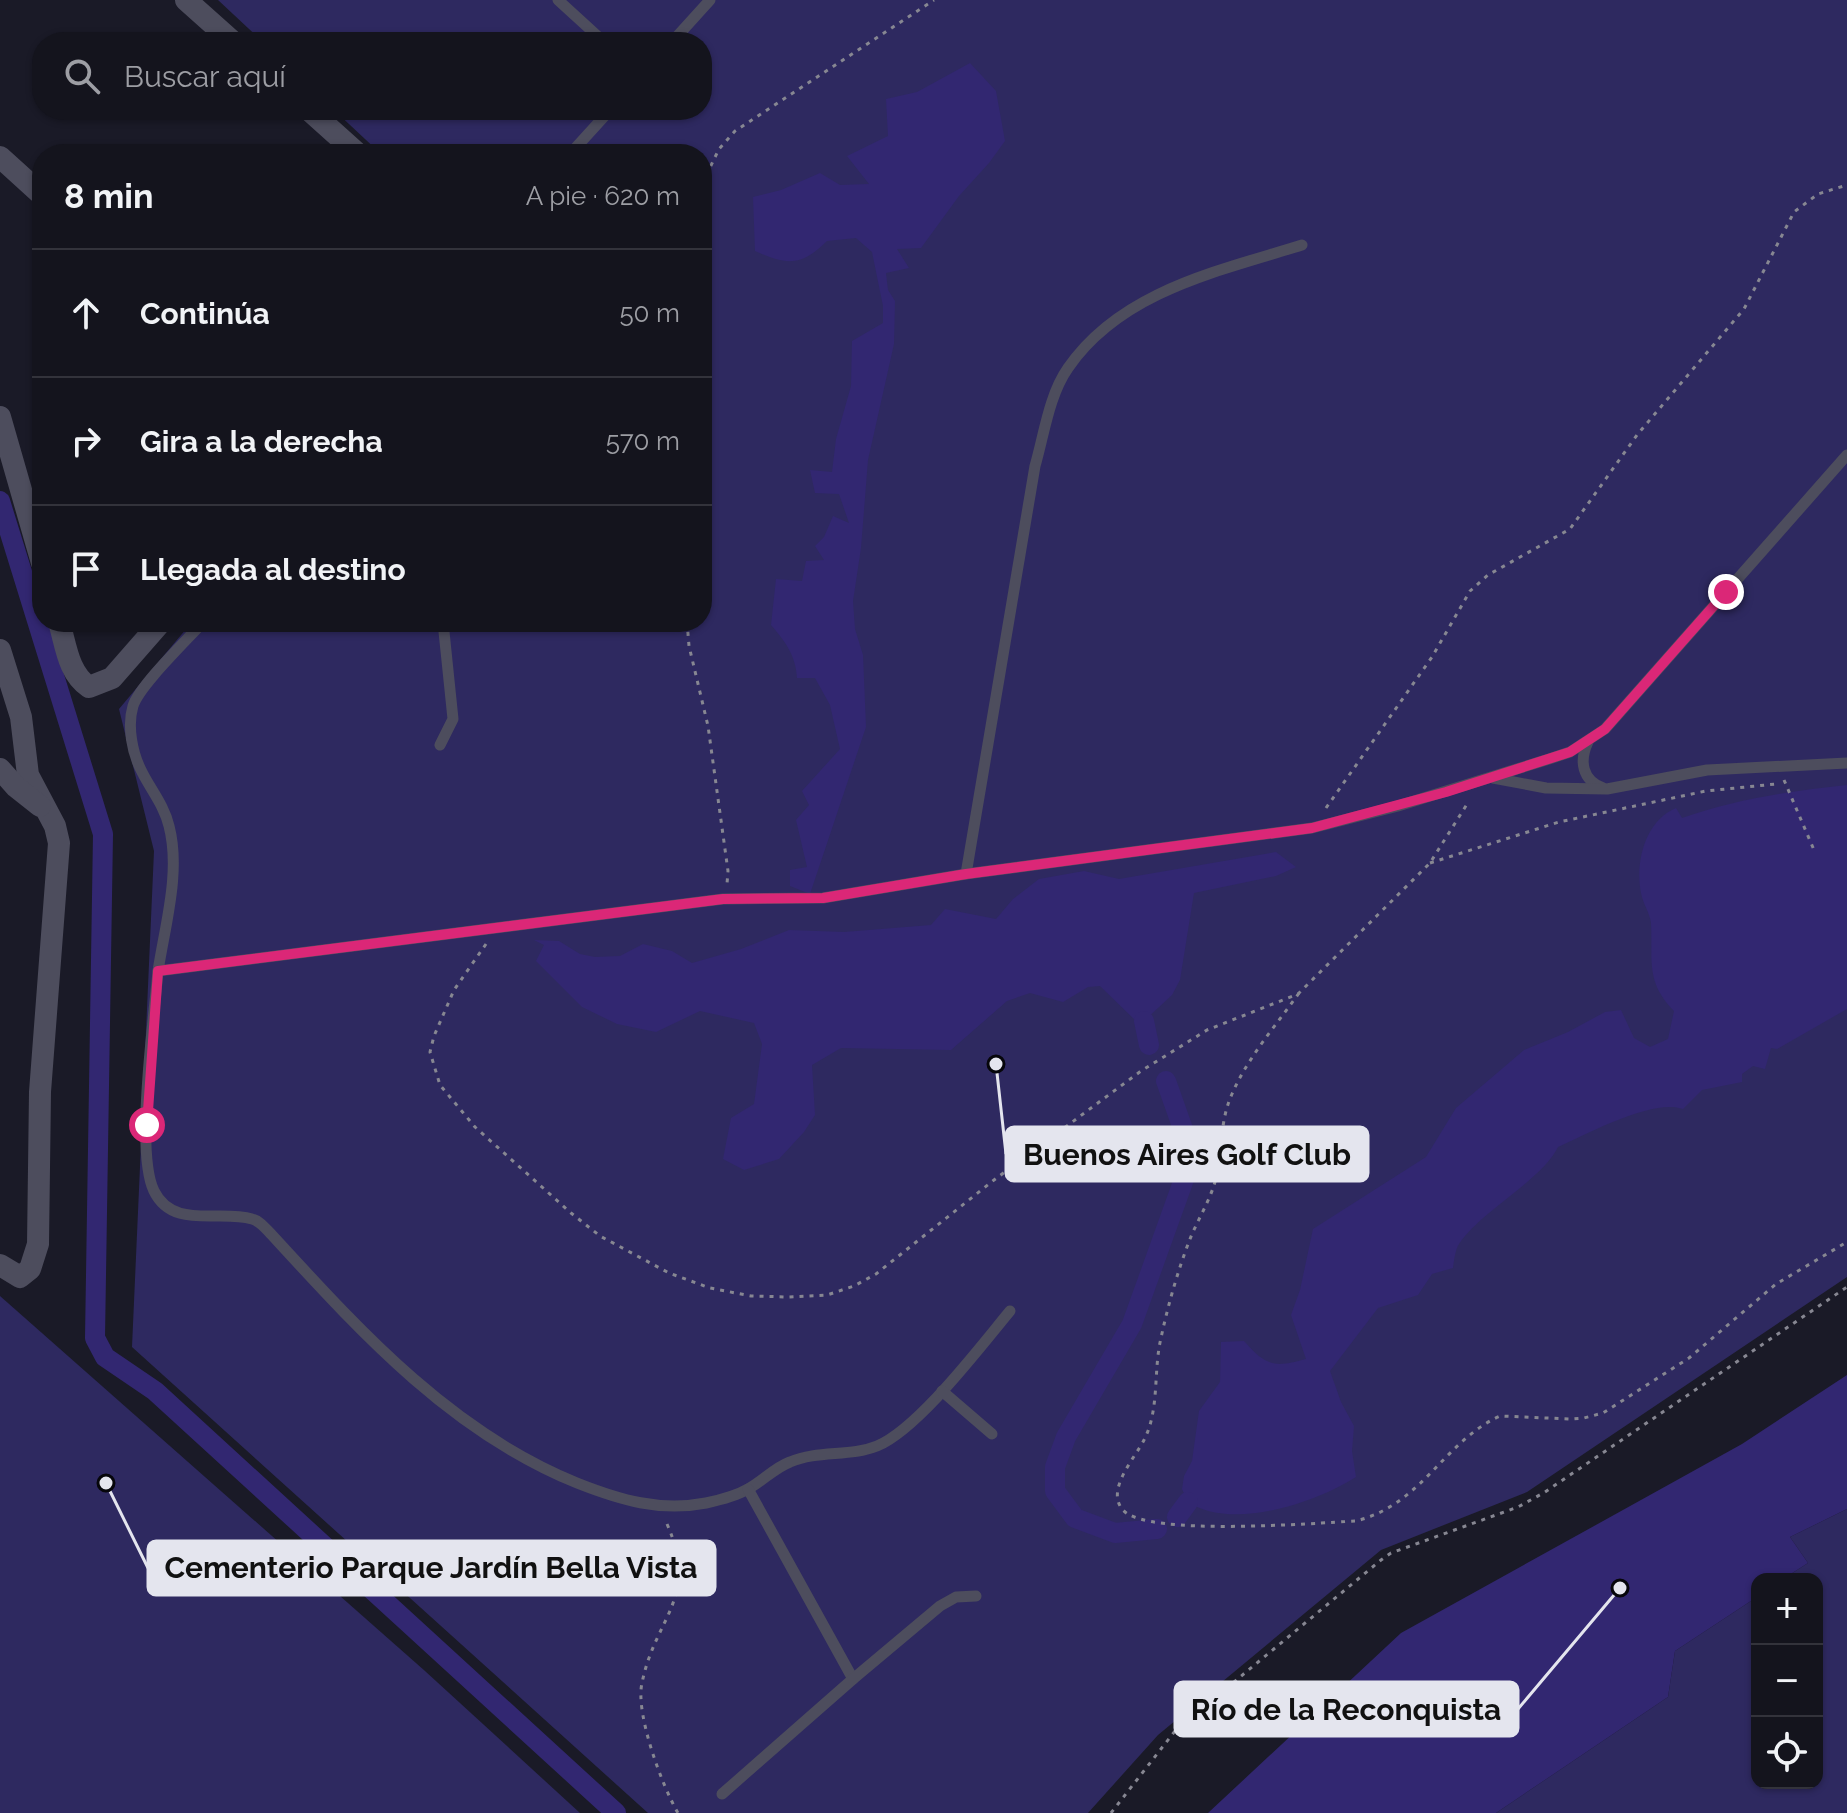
<!DOCTYPE html>
<html lang="es">
<meta charset="utf-8">
<style>
:root{--surface:#14141d;--page:#1d1d26;--text:#f1f3f6;--muted:#9d9ea4;--line:#33333b}
body{margin:0;font-family:Raleway,sans-serif;background:var(--page);color:var(--text)}
.controls{position:absolute;right:24px;bottom:24px;display:grid;overflow:hidden;border-radius:16px;box-shadow:0 2px 6px #0004}
.controls button{width:72px;height:72px;display:grid;place-items:center;padding:0;border:0;border-bottom:2px solid var(--line);background:var(--surface);color:var(--text);font:40px sans-serif}
.stop{position:absolute;width:24px;height:24px;margin:-18px;border:6px solid #db2777;border-radius:50%;background:#fff}
.stop.end{background:#db2777;border-color:#fff;box-shadow:0 2px 8px #0008}
.list{margin:0;padding:0;list-style:none}
h2{display:flex;justify-content:space-between;align-items:center;height:104px;margin:0;padding:0 32px;font-size:34px}
h2 small{font-size:26px;font-weight:400;color:var(--muted)}
.list li{display:grid;grid-template-columns:52px 1fr auto;gap:24px;align-items:center;box-sizing:border-box;height:128px;padding:0 32px;border-top:2px solid var(--line)}
.list b{display:block;font-size:30px;white-space:nowrap}
.list em{font-size:26px;font-style:normal;color:var(--muted)}
.icon{flex:none;width:44px;height:44px;fill:none;stroke:currentColor;stroke-width:2;stroke-linecap:round;stroke-linejoin:round}
.map{position:relative;flex:none;width:1847px;height:1813px;overflow:hidden}
.search{position:absolute;background:var(--surface);box-shadow:0 2px 6px #0004;left:32px;top:32px;width:680px;height:88px;display:flex;align-items:center;gap:20px;box-sizing:border-box;padding:0 28px;border-radius:32px;color:var(--muted);font-size:30px}
.panel{position:absolute;background:var(--surface);box-shadow:0 2px 6px #0004;left:32px;top:144px;width:680px;height:488px;border-radius:32px}
.map>svg:first-child{display:block}
</style>
<div class="map">
<svg width="1847" height="1813" viewBox="0 0 1847 1813">
<rect width="100%" height="100%" fill="#1a1a27"/>
<g fill="#2e2960">
<polygon points="218,0 1847,0 1847,1277 1527,1492 1381,1550 1158,1735 1088,1813 648,1813 132,1347 154,851 119,709 192,622 702,622 702,154 381,154 334,110 702,110 702,42 263,42"/>
<polygon points="0,1296 425,1671 580,1813 0,1813"/>
<polygon points="1847,1509 1847,1813 1496,1813 1668,1697 1675,1651 1757,1597 1757,1783 1817,1783 1817,1579 1783,1579 1808,1563 1790,1537"/>
</g>
<g fill="#322771">
<path d="M 970,63 L 996,91 L 1005,141 L 989,163 L 959,196 L 921,248 L 897,249 L 909,268 L 886,273 L 888,290 L 895,301 L 894,344 L 868,460 L 861,548 L 853,601 L 855,629 L 863,655 L 866,727 L 810,894 L 790,886 L 790,870 L 807,867 L 796,820 L 809,805 L 802,791 L 840,749 L 830,705 L 815,678 L 797,678 C 796,656 785,641 771,625 L 776,579 L 802,581 L 806,561 L 824,560 L 815,546 L 824,537 L 833,516 L 849,523 L 839,494 L 815,493 L 810,470 L 832,472 L 836,439 L 851,386 L 852,341 L 883,323 L 883,306 L 872,252 L 856,238 L 827,241 C 801,267 786,265 755,251 L 753,197 L 781,190 L 820,173 L 840,185 L 869,184 L 847,156 L 888,136 L 886,99 L 917,92 Z"/>
<path d="M 1847,785 L 1847,1009 L 1777,1049 L 1771,1048 L 1765,1069 L 1753,1066 L 1742,1074 L 1742,1082 L 1702,1090 L 1683,1109 C 1653,1098 1587,1134 1558,1147 C 1542,1180 1482,1210 1459,1244 C 1455,1250 1454,1261 1453,1268 L 1432,1274 L 1418,1295 L 1378,1308 L 1330,1371 L 1341,1402 L 1354,1426 L 1352,1451 L 1356,1477 C 1315,1503 1232,1531 1188,1502 L 1182,1489 L 1184,1476 L 1192,1461 L 1199,1411 L 1220,1382 L 1221,1342 L 1244,1341 C 1266,1366 1274,1368 1306,1359 L 1291,1315 L 1300,1290 L 1313,1229 L 1426,1157 L 1456,1108 L 1524,1050 L 1568,1032 L 1605,1012 L 1621,1010 L 1634,1038 L 1650,1047 L 1668,1039 L 1674,1011 C 1645,981 1653,961 1651,923 C 1650,913 1643,904 1641,893 C 1635,862 1645,821 1676,808 L 1682,818 C 1736,799 1790,791 1847,785 Z"/>
<polygon points="1276,852 1296,867 1276,876 1194,893 1180,980 1172,995 1144,1021 1135,1020 1100,986 1088,987 1063,1002 1030,993 1007,1001 951,1050 841,1048 812,1065 815,1115 804,1132 779,1159 744,1170 723,1159 731,1118 754,1104 762,1044 754,1023 700,1011 656,1032 617,1024 582,1007 536,961 544,945 534,940 559,941 580,954 595,957 620,956 643,944 672,951 692,963 741,949 789,930 844,932 931,925 945,909 996,919 1013,899 1039,879 1084,871 1119,879"/>
<polygon points="1847,1375 1847,1509 1790,1537 1808,1563 1783,1579 1757,1579 1757,1597 1675,1651 1668,1697 1496,1813 1208,1813 1401,1633 1742,1444"/>
</g>
<g fill="none" stroke-linecap="round" stroke-linejoin="round">
<g stroke="#322771" stroke-width="20">
<polyline points="0,501 103,834 95,1338 105,1357 155,1391 616,1813"/>
<polyline points="1144,1021 1149,1045"/>
<polyline points="1177,1517 1188,1502"/>
<polyline points="1157,1529 1115,1533 1075,1518 1055,1491 1055,1467 1066,1437 1132,1324 1188,1168 1189,1146 1166,1081"/>
</g>
<g stroke="#878792" stroke-width="3" stroke-dasharray="4 6" stroke-linecap="butt">
<polyline points="702,184 719,149 735,131 934,0"/>
<polyline points="687,622 689,646 708,726 728,871 727,884"/>
<polyline points="1784,780 1814,850"/>
<polyline points="1326,808 1432,657 1470,591 1488,575 1570,529 1637,435 1744,309 1794,212 1818,194 1847,185"/>
<polyline points="1430,863 1559,822 1706,791 1776,784"/>
<polyline points="486,944 454,990 434,1036 430,1052 440,1085 475,1127 571,1213 600,1236 669,1273 710,1288 751,1296 788,1297 827,1295 854,1286 876,1274 994,1180 1141,1071 1207,1030 1298,994 1430,863 1469,801"/>
<path d="M 1299,993 C 1275,1027 1248,1057 1232,1094 C 1220,1120 1222,1150 1216,1178 C 1211,1199 1198,1219 1190,1239 C 1178,1270 1168,1305 1161,1338 C 1153,1371 1160,1409 1144,1440 C 1135,1458 1105,1490 1123,1510 C 1146,1537 1316,1523 1356,1521 C 1423,1504 1444,1441 1500,1416 L 1570,1419 L 1584,1418 L 1603,1413 L 1689,1358 L 1776,1284 L 1847,1242"/>
<path d="M 667,1524 C 700,1598 655,1617 642,1683 C 635,1713 662,1786 678,1813"/>
<polyline points="1111,1813 1175,1731 1381,1560 1391,1553 1518,1507 1545,1492 1847,1287"/>
</g>
<g stroke="#4d4d5d" stroke-width="11">
<polyline points="558,0 604,42"/>
<polyline points="672,42 710,0"/>
<polyline points="570,154 610,110"/>
<path d="M 203,622 C 187,640 139,686 133,706 C 127,726 132,753 142,772 C 151,790 164,805 169,826 C 181,872 165,925 158,971 L 723,899 L 823,898 L 966,874 L 1312,828 L 1398,806 L 1549,759 L 1570,752 L 1605,729 L 1847,455"/>
<path d="M 1588,742 C 1579,761 1582,780 1603,788"/>
<polyline points="440,745 453,719 443,622"/>
<polyline points="1493,778 1546,788 1607,789 1707,770 1847,763"/>
<path d="M 966,874 L 1035,466 C 1044,435 1049,395 1068,368 C 1121,291 1219,271 1302,245"/>
<path d="M 158,971 C 154,1019 135,1152 154,1191 C 173,1230 219,1209 252,1219 C 260,1221 265,1228 271,1234 C 361,1332 451,1432 577,1483 C 620,1500 660,1512 706,1503 C 720,1500 736,1496 748,1489 C 763,1481 774,1468 790,1462 C 818,1450 850,1457 877,1446 C 918,1429 980,1347 1010,1311"/>
<polyline points="942,1391 992,1434"/>
<polyline points="748,1489 853,1679"/>
<polyline points="722,1794 853,1679 940,1606 956,1597 976,1596"/>
</g>
<g stroke="#4d4d5d" stroke-width="22">
<polyline points="186,0 233,42"/>
<polyline points="309,110 358,154"/>
<polyline points="0,157 42,195"/>
<polyline points="0,417 42,563"/>
<path d="M 59,622 C 66,645 68,673 89,687 L 112,678 L 161,622"/>
<polyline points="0,650 21,717 28,775 55,826 59,843 40,1092 38,1244 30,1269 20,1277 0,1265"/>
<polyline points="0,769 16,787 40,806"/>
</g>
</g>
<g fill="none" stroke-linecap="round" stroke-linejoin="round">
<polyline stroke="#db2777" stroke-width="10" points="147,1125 158,971 723,899 823,898 966,874 1312,828 1446,792 1570,752 1605,729 1726,592"/>
</g>
<path fill="none" stroke="#e4e5ee" stroke-width="3" d="M996 1064L1006 1154M106 1483L148 1568M1620 1588L1518 1709"/>
<g fill="#e4e5ee" stroke="#06060b" stroke-width="3">
<circle cx="996" cy="1064" r="8"/>
<circle cx="106" cy="1483" r="8"/>
<circle cx="1620" cy="1588" r="8"/>
</g>
<g fill="#e4e5ee" stroke="#e4e5ee" stroke-width="3">
<rect x="1006" y="1127" width="362" height="54" rx="8"/>
<rect x="148" y="1541" width="567" height="54" rx="8"/>
<rect x="1175" y="1682" width="343" height="54" rx="8"/>
</g>
<g font-size="30" text-anchor="middle" font-weight="bold" fill="#111">
<text x="1187" y="1165">Buenos Aires Golf Club</text>
<text x="431" y="1578">Cementerio Parque Jardín Bella Vista</text>
<text x="1346" y="1720">Río de la Reconquista</text>
</g>
</svg>
<div class="controls">
<button>+</button>
<button>−</button>
<button><svg class="icon" aria-label="locate" viewBox="0 0 24 24"><circle cx="12" cy="12" r="6"/><path d="M12 2v4M12 18v4M2 12h4M18 12h4"/></svg></button>
</div>
<div class="stop" style="left:147px;top:1125px"></div>
<div class="stop end" style="left:1726px;top:592px"></div>
<div class="search"><svg class="icon" aria-label="search" viewBox="0 0 24 24"><circle cx="10" cy="10" r="6"/><path d="M15 15l6 6"/></svg>Buscar aquí</div>
<section class="panel">
<h2>8 min<small>A pie · 620 m</small></h2>
<ul class="list">
<li><svg class="icon" aria-label="ahead" viewBox="0 0 24 24"><path d="M12 20V5M6 11l6-6 6 6"/></svg><div><b>Continúa</b></div><em>50 m</em></li>
<li><svg class="icon" aria-label="right" viewBox="0 0 24 24"><path d="M7 20v-9h11M14 6l5 5-5 5"/></svg><div><b>Gira a la derecha</b></div><em>570 m</em></li>
<li><svg class="icon" aria-label="arrive" viewBox="0 0 24 24"><path d="M6 21V4h12l-3 4 3 4H6"/></svg><div><b>Llegada al destino</b></div></li>
</ul>
</section>
</div>
